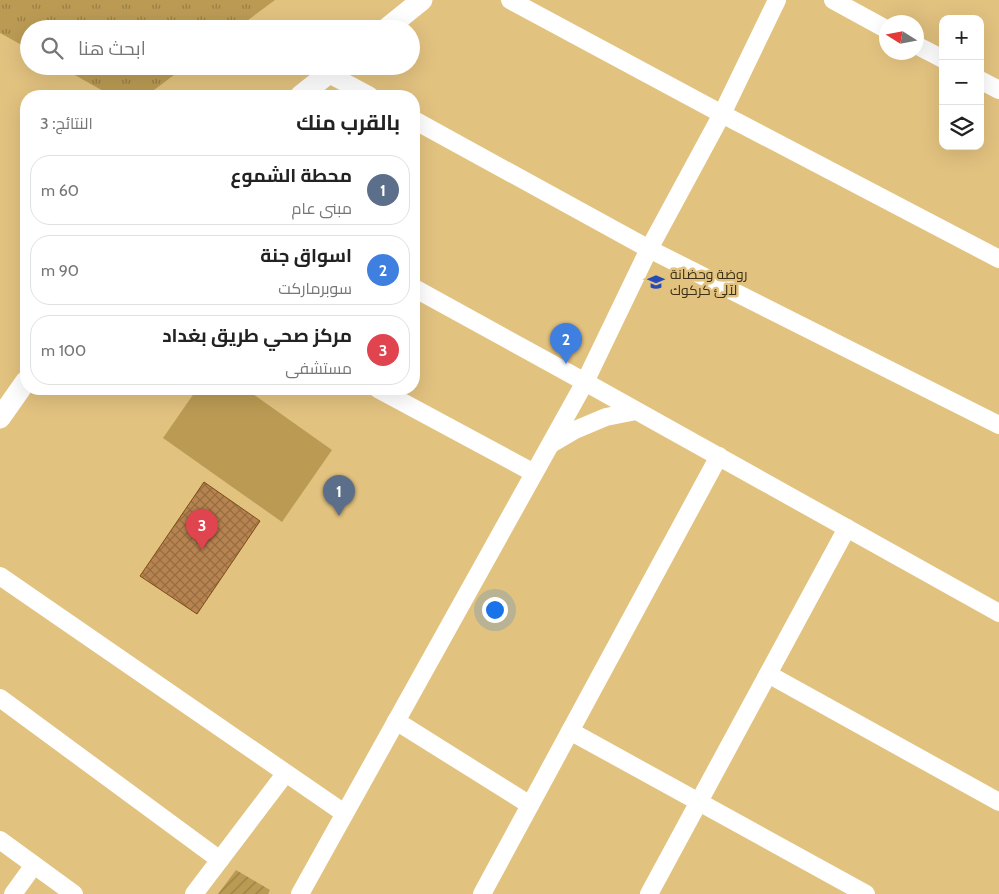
<!DOCTYPE html>
<html lang="ar">
<meta charset="utf-8">
<style>
:root{--surface:#fff;--page:#f6f6f6;--text:#222;--muted:#767676;--line:#e0e0e0;--accent:#7c3aed}
body{margin:0;font-family:Cabin,Cairo,sans-serif;background:var(--page);color:var(--text);direction:rtl}
.controls{position:absolute;right:15px;top:15px;display:grid;overflow:hidden;border-radius:10px;box-shadow:0 5px 20px #0002}
.controls button{width:45px;height:45px;display:grid;place-items:center;padding:0;border:0;border-bottom:1px solid var(--line);background:var(--surface);color:var(--text);font:25px sans-serif}
.compass{position:absolute;left:879px;top:15px;width:45px;height:45px;border-radius:50%;background:var(--surface);box-shadow:0 5px 20px #0002;rotate:281deg}
.you{position:absolute;left:494px;top:609px;width:18px;height:18px;margin:-12px;border:4px solid #fff;border-radius:50%;background:#1a73e8;box-shadow:0 0 0 8px #1a73e833}
.badge{display:grid;place-items:center;width:32px;height:32px;border-radius:50%;background:var(--accent);color:#fff;font-size:16px;font-weight:700}
.pin{position:absolute;translate:-50% -41px;filter:drop-shadow(0 1px 2px #0008)}
.pin::after{content:'';position:absolute;top:26px;width:18px;height:15px;background:inherit;clip-path:polygon(0 0,100% 0,50% 100%)}
.list{margin:0;padding:0;list-style:none}
h2{display:flex;justify-content:space-between;align-items:center;height:65px;margin:0;padding:0 20px;font-size:21px}
h2 small{font-size:16px;font-weight:400;color:var(--muted)}
.list li{display:grid;grid-template-columns:32px 1fr auto;gap:15px;align-items:center;box-sizing:border-box;height:70px;margin:0 10px 10px;padding:0 10px;border:1px solid var(--line);border-radius:20px}
.list b{display:block;font-size:19px;white-space:nowrap}
.list p{margin:0;font-size:16px;white-space:nowrap;color:var(--muted)}
.list em{font-size:16px;font-style:normal;color:var(--muted)}
.icon{flex:none;width:28px;height:28px;fill:none;stroke:currentColor;stroke-width:2;stroke-linecap:round;stroke-linejoin:round}
.map{position:relative;flex:none;width:999px;height:894px;overflow:hidden;direction:ltr}
.search{position:absolute;background:var(--surface);box-shadow:0 5px 20px #0002;left:20px;top:20px;width:400px;height:55px;display:flex;align-items:center;gap:12px;box-sizing:border-box;padding:0 18px;border-radius:28px;color:var(--muted);font-size:19px}
.panel{position:absolute;background:var(--surface);box-shadow:0 5px 20px #0002;left:20px;top:90px;width:400px;height:305px;border-radius:20px;direction:rtl}
.map>svg:first-child{display:block}
</style>
<div class="map">
<svg width="999" height="894" viewBox="0 0 999 894">
<defs>
<pattern id="park-tufts" width="24" height="20" patternUnits="userSpaceOnUse" patternTransform="scale(1.25)"><rect width="24" height="20" fill="#bb9b54"/><path d="M3 7l-1-3M5 7V3M7 7l1-3M15 17l-1-3M17 17v-4M19 17l1-3" fill="none" stroke="#997f44"/></pattern>
<pattern id="garden-furrows" width="10" height="10" patternUnits="userSpaceOnUse" patternTransform="scale(1.25)"><rect width="10" height="10" fill="#bb9b54"/><path d="M-1 1l2-2M0 10L10 0M9 11l2-2" fill="none" stroke="#997f44"/></pattern>
<pattern id="building-cross-hatch" width="8" height="8" patternUnits="userSpaceOnUse" patternTransform="scale(1.25)"><rect width="8" height="8" fill="#b78350"/><path d="M0 0l8 8M0 8l8-8" fill="none" stroke="#966c41"/></pattern>
</defs>
<rect width="100%" height="100%" fill="#e2c27f"/>
<g fill="url(#park-tufts)">
<polygon points="0,0 275,0 236,29 29,29 29,49 0,33"/>
<polygon points="59,66 186,66 146,96 112,96"/>
</g>
<polygon fill="url(#garden-furrows)" points="236,870 270,890 268,894 218,894"/>
<polygon fill="#bb9b54" points="197,389 246,389 332,450 282,522 163,438"/>
<polygon fill="url(#building-cross-hatch)" stroke="#7c4c15" points="204,482 260,521 197,614 140,576"/>
<g fill="none" stroke-linecap="round" stroke-linejoin="round">
<g stroke="#fff" stroke-width="18">
<polyline points="510,0 722,114 999,259"/>
<polyline points="833,0 886,29"/>
<polyline points="916,45 943,59"/>
<polyline points="329,74 370,96"/>
<polyline points="980,80 999,90"/>
<polyline points="414,120 649,249 999,425"/>
<polyline points="414,288 585,382 999,613"/>
<polyline points="378,389 534,473"/>
<polyline points="551,444 575,430 606,417 636,411"/>
<polyline points="0,576 344,813"/>
<polyline points="768,674 999,802"/>
<polyline points="0,698 220,860"/>
<polyline points="396,721 530,805"/>
<polyline points="570,731 866,894"/>
<polyline points="0,840 74,894"/>
<polyline points="13,894 34,865"/>
<polyline points="194,894 285,774"/>
<polyline points="300,894 585,382 649,249 722,114 777,0"/>
<polyline points="482,894 719,456"/>
<polyline points="649,894 847,528"/>
</g>
<g stroke="#fff" stroke-width="21">
<polyline points="386,29 422,0"/>
<polyline points="300,96 338,66"/>
<polyline points="0,418 26,381"/>
</g>
</g>
<defs>
<g id="school-bare" transform="scale(1.35)"><path d="M0-5L7-2L0 1L-7-2ZM-4 1L0 2.5L4 1V4Q0 6-4 4Z" fill="#234bb9" stroke="#e2c27f" stroke-width="2.5" paint-order="stroke"/></g>
</defs>
<g fill-rule="evenodd">
<use href="#school-bare" x="656" y="282"/>
</g>
<g text-anchor="middle" stroke-width="5" stroke-linejoin="round" paint-order="stroke">
<g font-size="14" fill="#3e3115" stroke="#e2c27f" text-anchor="start">
<text x="670" y="279">روضة وحضانة<tspan x="670" dy="16">لآلئ كركوك</tspan></text>
</g>
</g>
</svg>
<div class="controls">
<button>+</button>
<button>−</button>
<button><svg class="icon" aria-label="layers" viewBox="0 0 24 24"><path d="M12 4l9 5-9 5-9-5zM3 14l9 5 9-5"/></svg></button>
</div>
<svg class="compass" viewBox="-18 -18 36 36"><path d="M0-13l5 13h-10z" fill="#e53935"/><path d="M0 13l5-13h-10z" fill="#767676"/></svg>
<div class="you"></div>
<div class="pin badge" style="left:339px;top:516px;background:#5c6f8a">1</div>
<div class="pin badge" style="left:566px;top:364px;background:#3f7fe0">2</div>
<div class="pin badge" style="left:202px;top:550px;background:#e0444e">3</div>
<div class="search"><svg class="icon" aria-label="search" viewBox="0 0 24 24"><circle cx="10" cy="10" r="6"/><path d="M15 15l6 6"/></svg>ابحث هنا</div>
<section class="panel">
<h2>بالقرب منك<small>النتائج: 3</small></h2>
<ul class="list">
<li><span class="badge" style="background:#5c6f8a">1</span><div><b>محطة الشموع</b><p>مبنى عام</p></div><em>60 m</em></li>
<li><span class="badge" style="background:#3f7fe0">2</span><div><b>اسواق جنة</b><p>سوبرماركت</p></div><em>90 m</em></li>
<li><span class="badge" style="background:#e0444e">3</span><div><b>مركز صحي طريق بغداد</b><p>مستشفى</p></div><em>100 m</em></li>
</ul>
</section>
</div>
